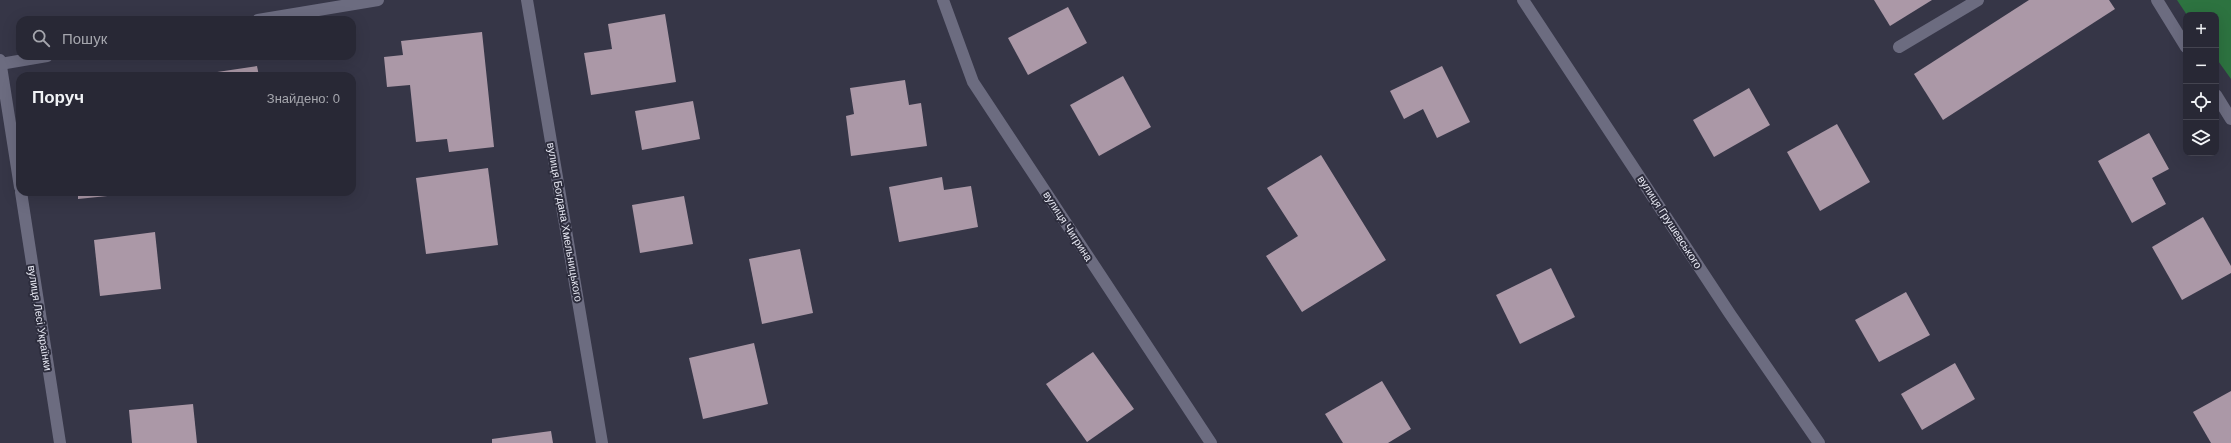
<!DOCTYPE html>
<html lang="uk">
<meta charset="utf-8">
<style>
:root{--surface:#282835;--page:#343441;--text:#f1f3f6;--muted:#a5a6ad;--line:#444450}
body{margin:0;font-family:Arial,sans-serif;background:var(--page);color:var(--text)}
.controls{position:absolute;right:12px;top:12px;display:grid;overflow:hidden;border-radius:8px;box-shadow:0 4px 16px #0002}
.controls button{width:36px;height:36px;display:grid;place-items:center;padding:0;border:0;border-bottom:1px solid var(--line);background:var(--surface);color:var(--text);font:20px sans-serif}
.list{margin:0;padding:0;list-style:none}
h2{display:flex;justify-content:space-between;align-items:center;height:52px;margin:0;padding:0 16px;font-size:17px}
h2 small{font-size:13px;font-weight:400;color:var(--muted)}
.icon{flex:none;width:22px;height:22px;fill:none;stroke:currentColor;stroke-width:2;stroke-linecap:round;stroke-linejoin:round}
.map{position:relative;flex:none;width:2231px;height:443px;overflow:hidden}
.search{position:absolute;background:var(--surface);box-shadow:0 4px 16px #0002;left:16px;top:16px;width:340px;height:44px;display:flex;align-items:center;gap:10px;box-sizing:border-box;padding:0 14px;border-radius:12px;color:var(--muted);font-size:15px}
.panel{position:absolute;background:var(--surface);box-shadow:0 4px 16px #0002;left:16px;top:72px;width:340px;height:124px;border-radius:12px}
.map>svg:first-child{display:block}
</style>
<div class="map">
<svg width="2231" height="443" viewBox="0 0 2231 443">
<rect width="100%" height="100%" fill="#363647"/>
<polygon fill="#2d7340" points="2177,0 2231,0 2231,79 2216,58 2216,15 2187,15"/>
<g fill="#ab98a7">
<polygon points="1874,0 1932,0 1890,26"/>
<polygon points="2029,0 2109,0 2115,9 1943,120 1914,74"/>
<polygon points="1068,7 1087,43 1028,75 1008,38"/>
<polygon points="665,14 676,82 591,95 584,53 612,49 608,24"/>
<polygon points="482,32 494,147 449,152 447,139 416,142 410,85 387,87 384,57 403,55 401,41"/>
<polygon points="257,66 259,76 197,76 197,75"/>
<polygon points="1442,66 1470,122 1437,138 1423,109 1404,119 1390,91"/>
<polygon points="1123,76 1151,127 1099,156 1070,105"/>
<polygon points="905,80 909,105 921,103 927,146 851,156 846,116 854,114 850,88"/>
<polygon points="1749,88 1770,125 1714,157 1693,120"/>
<polygon points="693,101 700,139 642,150 635,111"/>
<polygon points="1837,124 1870,182 1820,211 1787,152"/>
<polygon points="2149,133 2169,169 2152,178 2166,204 2132,223 2098,161"/>
<polygon points="1321,155 1386,260 1302,312 1266,256 1298,236 1267,188"/>
<polygon points="488,168 498,245 426,254 416,178"/>
<polygon points="942,177 944,190 971,186 978,227 899,242 889,187"/>
<polygon points="78,192 127,192 127,194 78,199"/>
<polygon points="684,196 693,244 640,253 632,205"/>
<polygon points="2203,217 2231,266 2231,273 2182,300 2152,247"/>
<polygon points="155,232 161,289 100,296 94,240"/>
<polygon points="800,249 813,313 762,324 749,259"/>
<polygon points="1551,268 1575,317 1520,344 1496,295"/>
<polygon points="1906,292 1930,335 1879,362 1855,320"/>
<polygon points="754,343 768,404 703,419 689,358"/>
<polygon points="1093,352 1134,409 1087,442 1046,384"/>
<polygon points="1955,363 1975,399 1922,430 1901,394"/>
<polygon points="1382,381 1411,429 1388,443 1343,443 1325,414"/>
<polygon points="2231,391 2231,443 2211,443 2193,412"/>
<polygon points="193,404 197,443 132,443 129,410"/>
<polygon points="551,431 553,443 492,443 492,439"/>
</g>
<g fill="none" stroke-linecap="round" stroke-linejoin="round">
<g stroke="#6c6c80" stroke-width="12">
<polyline points="2157,0 2186,47"/>
<polyline points="1899,47 1978,0"/>
<polyline points="2216,95 2231,119"/>
</g>
<g stroke="#6c6c80" stroke-width="12">
<polyline points="527,0 602,443"/>
<polyline points="943,0 973,82 1211,443"/>
<polyline points="1523,0 1730,314 1819,443"/>
<polyline points="258,20 378,0"/>
<polyline points="0,60 20,187"/>
<polyline points="0,64 47,56"/>
<polyline points="21,192 60,443"/>
</g>
</g>
<g text-anchor="middle" stroke-width="4" stroke-linejoin="round" paint-order="stroke">
<g font-size="11" fill="#e6e7f2" stroke="#2c2c3c">
<text transform="translate(565 222) rotate(80)" y="4">вулиця Богдана Хмельницького</text>
<text transform="translate(1670 222) rotate(57)" y="4">вулиця Грушевського</text>
<text transform="translate(1068 226) rotate(57)" y="4">вулиця Чигрина</text>
<text transform="translate(40 318) rotate(81)" y="4">вулиця Лесі Українки</text>
</g>
</g>
</svg>
<div class="controls">
<button>+</button>
<button>−</button>
<button><svg class="icon" aria-label="locate" viewBox="0 0 24 24"><circle cx="12" cy="12" r="6"/><path d="M12 2v4M12 18v4M2 12h4M18 12h4"/></svg></button>
<button><svg class="icon" aria-label="layers" viewBox="0 0 24 24"><path d="M12 4l9 5-9 5-9-5zM3 14l9 5 9-5"/></svg></button>
</div>
<div class="search"><svg class="icon" aria-label="search" viewBox="0 0 24 24"><circle cx="10" cy="10" r="6"/><path d="M15 15l6 6"/></svg>Пошук</div>
<section class="panel">
<h2>Поруч<small>Знайдено: 0</small></h2>
<ul class="list">
</ul>
</section>
</div>
